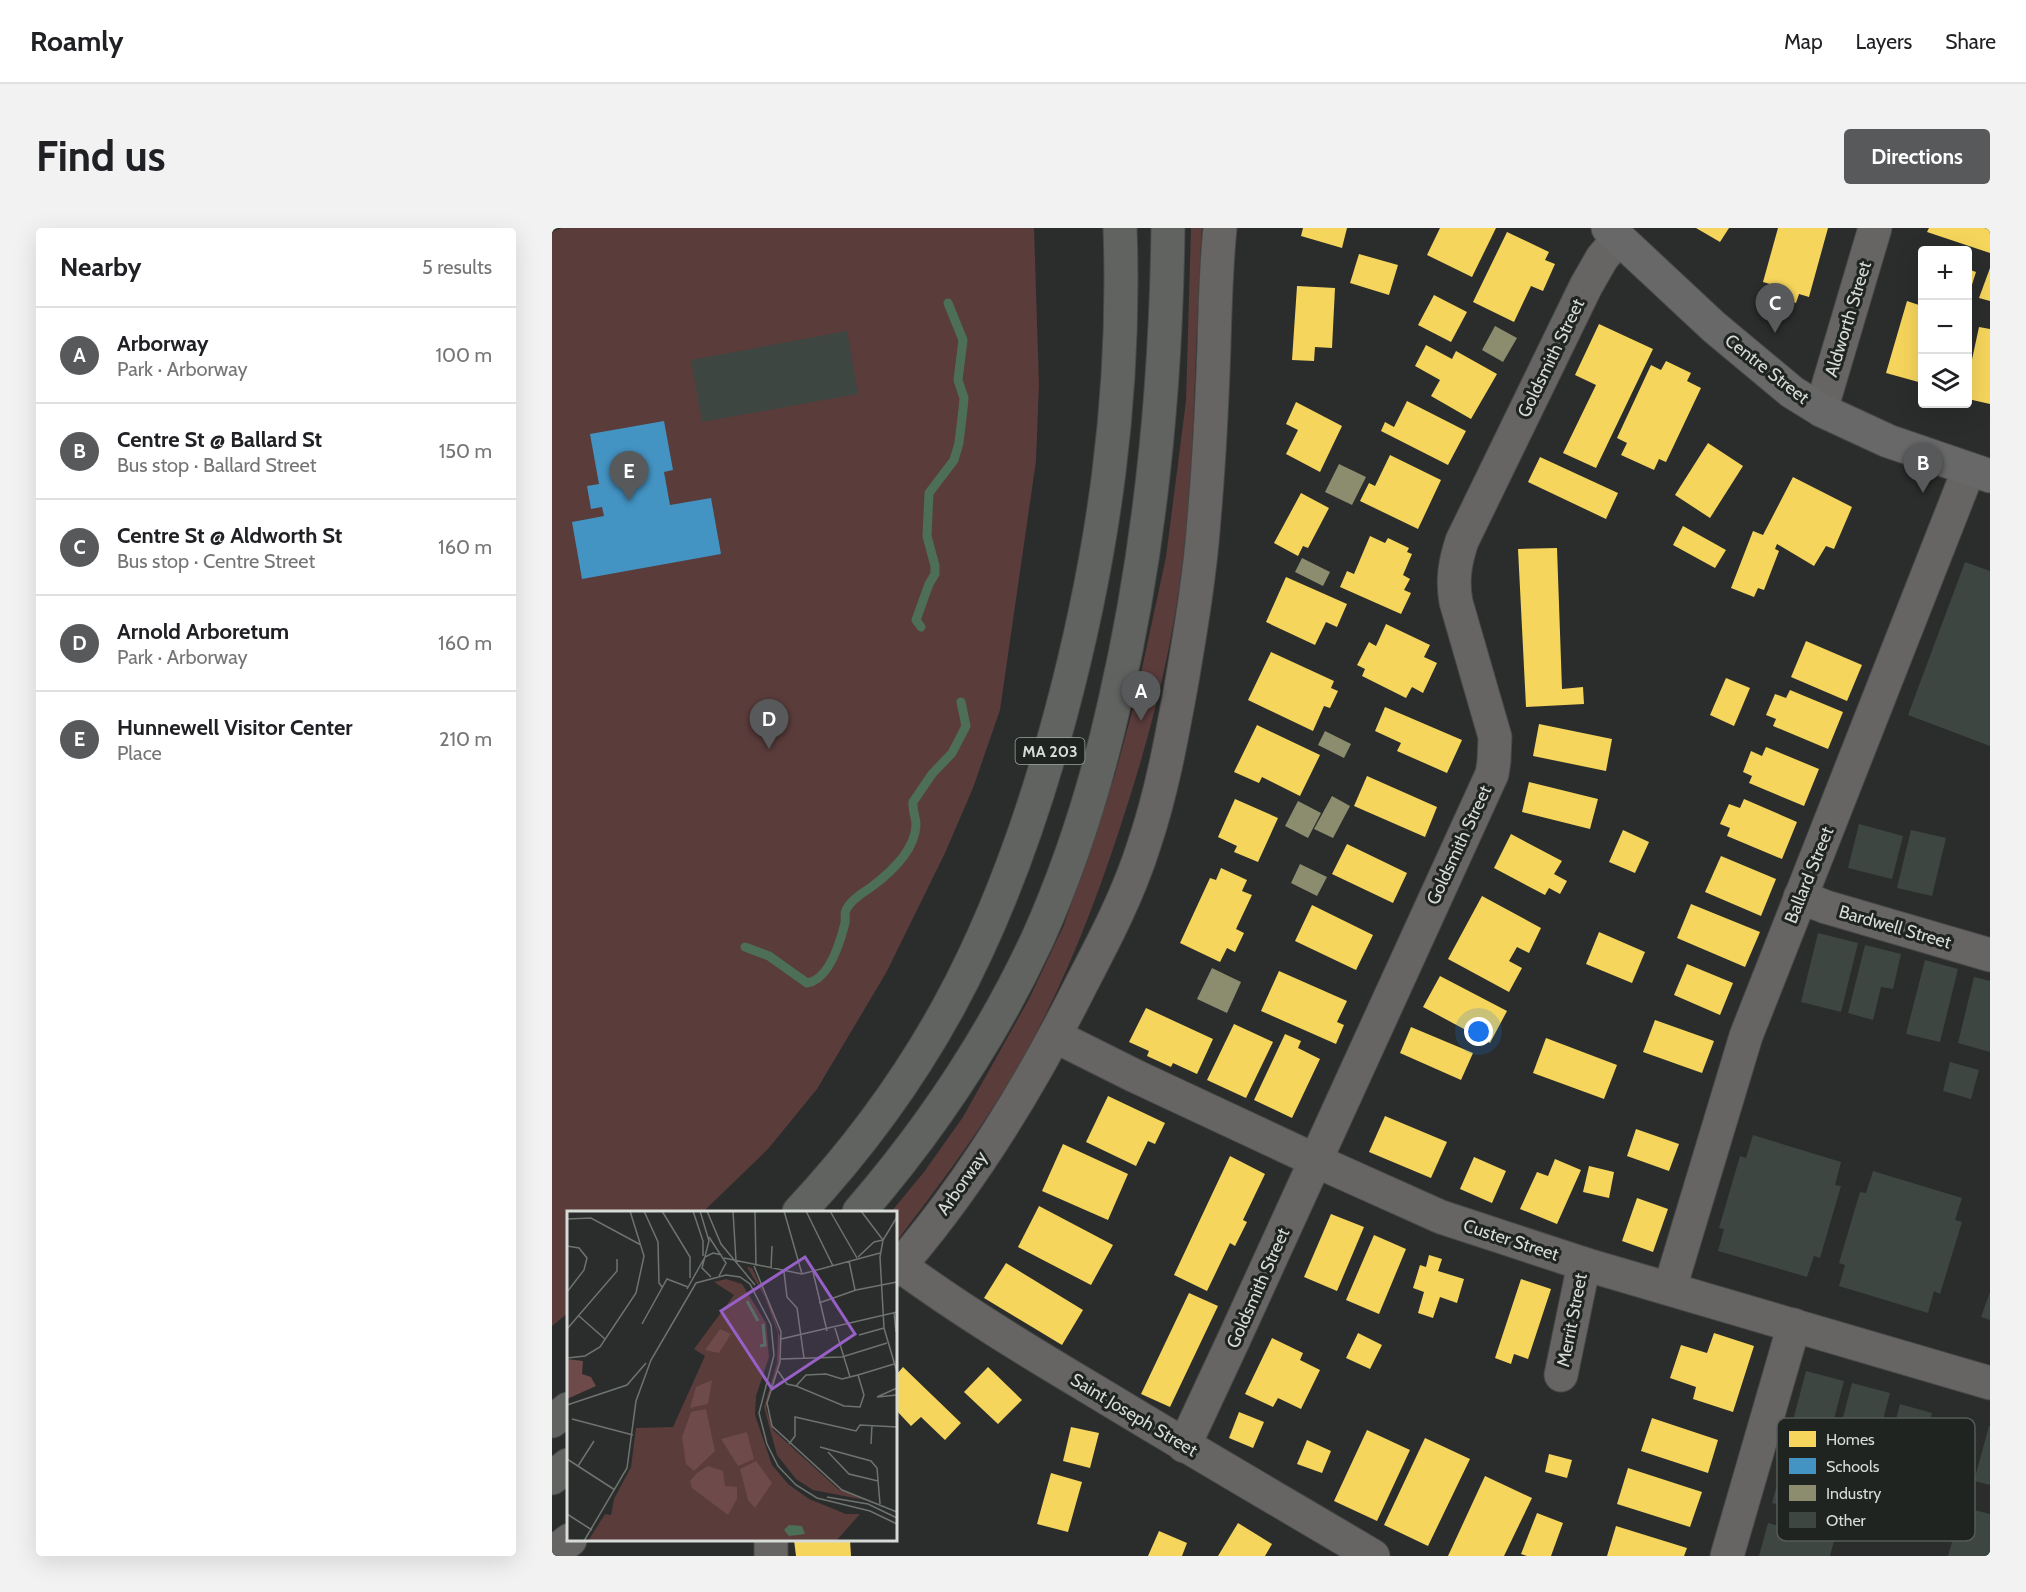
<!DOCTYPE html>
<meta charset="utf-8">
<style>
:root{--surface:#fff;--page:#f2f2f2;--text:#202124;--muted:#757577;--line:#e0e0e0;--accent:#57595a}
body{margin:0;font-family:Cabin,sans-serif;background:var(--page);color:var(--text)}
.controls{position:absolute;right:18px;top:18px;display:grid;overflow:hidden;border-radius:6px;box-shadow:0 6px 24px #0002}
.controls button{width:54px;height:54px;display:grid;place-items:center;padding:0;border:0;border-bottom:2px solid var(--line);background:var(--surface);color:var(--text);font:30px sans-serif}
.you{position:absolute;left:927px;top:804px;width:21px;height:21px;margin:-15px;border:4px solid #fff;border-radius:50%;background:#1a73e8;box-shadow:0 0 0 9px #1a73e833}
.badge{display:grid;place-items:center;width:39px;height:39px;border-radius:50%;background:var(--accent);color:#fff;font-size:20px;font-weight:700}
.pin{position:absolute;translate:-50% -50px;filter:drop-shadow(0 2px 3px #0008)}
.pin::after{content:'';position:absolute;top:32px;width:21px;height:18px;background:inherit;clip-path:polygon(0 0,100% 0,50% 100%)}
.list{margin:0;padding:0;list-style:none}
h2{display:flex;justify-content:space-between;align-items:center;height:78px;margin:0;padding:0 24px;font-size:26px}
h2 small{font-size:20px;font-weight:400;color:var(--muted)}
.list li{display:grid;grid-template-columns:39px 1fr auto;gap:18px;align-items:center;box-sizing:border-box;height:96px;padding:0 24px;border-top:2px solid var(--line)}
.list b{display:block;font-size:22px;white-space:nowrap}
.list p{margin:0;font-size:20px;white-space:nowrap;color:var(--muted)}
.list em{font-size:20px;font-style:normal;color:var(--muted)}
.icon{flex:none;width:33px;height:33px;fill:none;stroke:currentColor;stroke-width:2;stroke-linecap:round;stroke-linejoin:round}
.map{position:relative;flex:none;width:1438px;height:1328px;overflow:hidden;border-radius:6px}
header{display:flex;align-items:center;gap:36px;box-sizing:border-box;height:84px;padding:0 30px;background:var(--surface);border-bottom:2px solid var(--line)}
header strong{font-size:28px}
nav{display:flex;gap:33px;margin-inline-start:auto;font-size:21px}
.intro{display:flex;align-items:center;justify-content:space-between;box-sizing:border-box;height:144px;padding:0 36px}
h1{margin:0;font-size:42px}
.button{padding:15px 27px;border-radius:6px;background:var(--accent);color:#fff;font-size:21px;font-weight:700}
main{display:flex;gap:36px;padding:0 36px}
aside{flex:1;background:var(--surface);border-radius:6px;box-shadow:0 6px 24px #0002}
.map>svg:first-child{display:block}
</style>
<header>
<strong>Roamly</strong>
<nav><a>Map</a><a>Layers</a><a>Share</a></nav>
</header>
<div class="intro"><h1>Find us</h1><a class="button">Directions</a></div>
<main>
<aside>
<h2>Nearby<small>5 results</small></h2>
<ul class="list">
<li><span class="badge">A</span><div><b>Arborway</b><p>Park · Arborway</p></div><em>100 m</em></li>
<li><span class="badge">B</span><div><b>Centre St @ Ballard St</b><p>Bus stop · Ballard Street</p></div><em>150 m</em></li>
<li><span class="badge">C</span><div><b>Centre St @ Aldworth St</b><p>Bus stop · Centre Street</p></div><em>160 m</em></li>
<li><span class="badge">D</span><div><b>Arnold Arboretum</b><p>Park · Arborway</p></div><em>160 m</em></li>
<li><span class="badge">E</span><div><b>Hunnewell Visitor Center</b><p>Place</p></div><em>210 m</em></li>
</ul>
</aside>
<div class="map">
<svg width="1438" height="1328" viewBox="0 0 1438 1328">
<rect width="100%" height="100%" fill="#2a2d2b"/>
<g fill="#5a3c3b">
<polygon points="10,0 482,0 487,156 484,233 448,482 421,560 393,625 334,745 265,861 216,921 151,984 16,984 16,1085 0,1098 0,4"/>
<path d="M 639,0 L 650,0 C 642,117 644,236 628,353 C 618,428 599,503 576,575 C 544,677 503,783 445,873 C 414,922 379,968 344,1014 L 344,984 L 339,984 L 372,944 L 411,889 L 477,771 L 512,697 L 563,547 L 583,473 L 614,329 L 634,173 Z"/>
</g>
<g fill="#f6d55c">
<polygon points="751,0 795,0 790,20 749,8"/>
<polygon points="888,0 944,0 920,49 875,27"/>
<polygon points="1144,0 1177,0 1168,14"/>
<polygon points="1226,0 1276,0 1257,69 1247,66 1244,75 1222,68 1225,58 1211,54"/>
<polygon points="1377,0 1438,0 1438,25 1375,4"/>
<polygon points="955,4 997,24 993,32 1003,36 991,63 979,58 962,94 921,74"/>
<polygon points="807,26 846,37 837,67 798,55"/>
<polygon points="1438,40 1438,73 1427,70"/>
<polygon points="1416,41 1424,44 1416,69"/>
<polygon points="745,58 783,60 780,120 763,119 762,133 740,132"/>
<polygon points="882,67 915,84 899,114 866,97"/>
<polygon points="1355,73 1370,78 1370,155 1334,145"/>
<polygon points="1047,96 1101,121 1044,240 1011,225 1044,157 1023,147"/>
<polygon points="1427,99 1438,101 1438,176 1416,171 1416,150"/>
<polygon points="874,117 900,131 904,123 945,146 919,191 879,168 888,152 863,138"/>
<polygon points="1114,133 1139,145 1135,153 1149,160 1114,234 1107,231 1102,242 1069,227 1075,215 1065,210 1099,137 1109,142"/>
<polygon points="855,173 914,203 896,237 829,203 833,194 842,199"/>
<polygon points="744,174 790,198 768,244 734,226 746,202 734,196"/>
<polygon points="1156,215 1191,238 1158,290 1123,267"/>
<polygon points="838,227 889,252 866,301 808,273 817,255 823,258"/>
<polygon points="988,229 1066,265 1054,291 976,254"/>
<polygon points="1241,249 1300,279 1282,321 1274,318 1262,338 1225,316 1223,321 1227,323 1212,362 1206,360 1202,369 1179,360 1201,303 1211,307"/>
<polygon points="749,265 777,280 756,320 751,318 746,328 722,315"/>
<polygon points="1131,298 1174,322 1163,340 1121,317"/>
<polygon points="818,308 833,315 836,310 857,320 855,324 860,326 851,347 858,351 852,362 859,365 849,386 788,359 795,343 802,346"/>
<polygon points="1005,320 1010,461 1031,459 1032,476 974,479 966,321"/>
<polygon points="734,349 795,376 785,399 774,394 763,417 714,394"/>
<polygon points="834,396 878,417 872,429 885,435 871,465 860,459 854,470 810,448 813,441 805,437 817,414 824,418"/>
<polygon points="1254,413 1310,437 1295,473 1239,449"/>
<polygon points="719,424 782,453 779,460 786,463 778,480 772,478 761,503 696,472"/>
<polygon points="1174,450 1198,460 1182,498 1158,487"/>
<polygon points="1238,462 1291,484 1276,521 1221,498 1224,491 1214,487 1223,466 1234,470"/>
<polygon points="833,479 910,512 895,545 845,523 849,515 823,503"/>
<polygon points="987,496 1060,511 1054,543 981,528"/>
<polygon points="705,497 768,527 748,568 710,549 707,555 682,544"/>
<polygon points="1214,519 1267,541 1252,578 1197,555 1200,548 1191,544 1199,523 1210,528"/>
<polygon points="815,548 885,579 873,609 802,578"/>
<polygon points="977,554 1046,571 1038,601 970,584"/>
<polygon points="683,571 726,590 706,634 682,624 685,618 666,609"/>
<polygon points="1192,571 1245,594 1230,631 1175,608 1178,600 1168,596 1177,576 1188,580"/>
<polygon points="1071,602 1097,614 1083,645 1057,634"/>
<polygon points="959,606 1010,633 1002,646 1015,653 1008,666 997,660 993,667 942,640"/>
<polygon points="795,616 855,645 841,675 780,646"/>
<polygon points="1169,628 1224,651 1209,688 1153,664"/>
<polygon points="669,640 695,652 690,663 700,667 684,701 692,705 683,724 675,720 668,734 628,715 658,650 664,652"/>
<polygon points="930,668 989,700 977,725 965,719 957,733 970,740 957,764 896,731"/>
<polygon points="1139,676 1208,704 1193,739 1125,710"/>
<polygon points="760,677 821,707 804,742 743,713"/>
<polygon points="1047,704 1093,724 1080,755 1034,736"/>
<polygon points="1135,736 1181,755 1168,787 1122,767"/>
<polygon points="727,743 795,773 785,794 792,797 784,816 709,783"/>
<polygon points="888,748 955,783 938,815 871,779"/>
<polygon points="594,780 661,811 645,846 621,835 619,839 595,828 597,823 577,814"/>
<polygon points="1103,792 1162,813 1150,845 1091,824"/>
<polygon points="682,796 721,814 694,870 655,852"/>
<polygon points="859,799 921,825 909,852 848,825"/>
<polygon points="733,806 749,813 746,820 768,831 740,890 702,872"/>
<polygon points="994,810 1065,837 1052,871 981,845"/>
<polygon points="556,868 613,895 603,916 596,913 584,938 534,914"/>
<polygon points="833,888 895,914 879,950 817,924"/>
<polygon points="1084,901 1127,916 1117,943 1075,928"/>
<polygon points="511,916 576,946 556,992 490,963"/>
<polygon points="678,928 713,946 691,992 695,994 683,1018 678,1015 655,1063 622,1047"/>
<polygon points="922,929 954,943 940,975 908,961"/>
<polygon points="1003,931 1029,942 1005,996 968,981 985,944 996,948"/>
<polygon points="1037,938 1062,944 1057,970 1031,964"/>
<polygon points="1085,970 1116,981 1101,1024 1070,1013"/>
<polygon points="487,978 561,1017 539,1057 466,1019"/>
<polygon points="779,986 812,999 785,1063 752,1049"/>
<polygon points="822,1007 854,1021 827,1086 794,1072"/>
<polygon points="877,1027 890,1031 886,1043 912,1051 905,1075 888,1069 881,1090 866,1085 872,1064 861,1060 868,1037 874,1039"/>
<polygon points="454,1035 531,1082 510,1117 432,1070"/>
<polygon points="969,1051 999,1061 976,1131 962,1126 959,1136 943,1130"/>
<polygon points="637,1065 666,1078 618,1179 589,1166"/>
<polygon points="806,1105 830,1117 818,1141 794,1130"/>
<polygon points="1162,1105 1202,1118 1181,1184 1141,1171 1144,1159 1118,1150 1129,1117 1155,1125"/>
<polygon points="720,1110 751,1125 748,1132 768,1142 749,1181 726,1170 721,1179 693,1166"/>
<polygon points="351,1139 409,1195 393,1212 369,1189 359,1198 344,1182 344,1147"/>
<polygon points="436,1139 470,1172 446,1196 412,1164"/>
<polygon points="687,1184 712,1194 701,1220 677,1210"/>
<polygon points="1100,1190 1166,1212 1156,1245 1089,1223"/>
<polygon points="519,1199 547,1205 538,1240 511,1233"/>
<polygon points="815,1202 858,1222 825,1293 782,1273"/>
<polygon points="873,1210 918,1231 876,1318 832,1297"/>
<polygon points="755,1212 779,1223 770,1245 745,1236"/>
<polygon points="997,1226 1020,1232 1015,1250 993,1244"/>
<polygon points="1076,1240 1150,1264 1138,1299 1065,1276"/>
<polygon points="499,1245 530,1254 516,1304 485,1296"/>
<polygon points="933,1248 980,1270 952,1328 896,1328"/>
<polygon points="985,1285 1011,1295 999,1328 975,1328 969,1326"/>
<polygon points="686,1295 720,1316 713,1328 666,1328"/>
<polygon points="1064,1298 1135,1320 1132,1328 1055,1328"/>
<polygon points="607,1303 635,1315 630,1328 596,1328"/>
<polygon points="242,1312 298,1312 299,1328 244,1328"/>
</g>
<polygon fill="#4393c3" points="112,193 121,242 112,244 118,277 159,270 169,326 30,351 20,294 52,288 50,279 39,281 35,258 47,256 38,206"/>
<g fill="#8c8c6e">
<polygon points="943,98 965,110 951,134 930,122"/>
<polygon points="787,236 814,249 800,277 773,264"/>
<polygon points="750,330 778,344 771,358 743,344"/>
<polygon points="773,503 799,516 792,530 766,517"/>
<polygon points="780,568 798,578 781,610 762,601"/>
<polygon points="746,573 769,585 756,610 733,598"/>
<polygon points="748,636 775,649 765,668 739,655"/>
<polygon points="660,740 689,754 675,785 645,771"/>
</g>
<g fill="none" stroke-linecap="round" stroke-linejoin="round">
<g stroke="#4d6f58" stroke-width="9">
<polyline points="369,399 364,392 377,356 383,346 383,338 375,308 377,265 402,232 407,215 411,181 412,170 406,152 411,112 396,75"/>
<path d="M 193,719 L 217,728 L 255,755 C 277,752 288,715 293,695 C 294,691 292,685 294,682 C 298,673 310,665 318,660 C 337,646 363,623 364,597 C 364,589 360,582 361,574 L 380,546 L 400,525 L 414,498 L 409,474"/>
</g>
</g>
<g fill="#3e4641">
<polygon points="295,103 306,166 150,194 139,132"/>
<polygon points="1413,334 1438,343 1438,518 1356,487"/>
<polygon points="1307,596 1351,608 1340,651 1296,640"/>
<polygon points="1359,602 1394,610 1380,668 1345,660"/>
<polygon points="1266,705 1306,715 1289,784 1249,774"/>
<polygon points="1313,717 1349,726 1341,761 1329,759 1321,792 1296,785"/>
<polygon points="1373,732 1406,741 1388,814 1354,806"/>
<polygon points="1422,749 1438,753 1438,824 1406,815"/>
<polygon points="1398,834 1427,842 1419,871 1391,863"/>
<polygon points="1201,907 1289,934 1283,957 1289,958 1268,1030 1262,1028 1255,1049 1166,1023 1172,1001 1167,1000 1188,928 1194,930"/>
<polygon points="1321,943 1410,970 1403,992 1410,994 1388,1066 1382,1063 1376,1085 1287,1058 1293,1037 1287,1035 1308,964 1314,965"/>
<polygon points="1438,1064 1438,1092 1429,1089"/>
<polygon points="1254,1143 1292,1153 1277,1210 1239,1200"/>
<polygon points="1300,1155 1338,1165 1323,1222 1285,1212"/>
<polygon points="1348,1176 1380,1185 1374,1210 1385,1213 1378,1239 1368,1237 1366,1245 1332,1237"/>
<polygon points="1437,1198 1438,1198 1438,1257 1422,1253"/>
<polygon points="1230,1238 1272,1249 1262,1286 1220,1275"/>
<polygon points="1410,1279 1438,1286 1438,1328 1396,1328"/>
<polygon points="1216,1295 1282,1313 1278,1328 1207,1328"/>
</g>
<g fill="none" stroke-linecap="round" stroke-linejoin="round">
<g stroke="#474847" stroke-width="35">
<g id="street">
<polyline points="1269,182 1323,0"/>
<polyline points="1248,669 1274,679 1438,727"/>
<polyline points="503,808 583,848 782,941 889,989 1032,1036 1438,1155"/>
<path d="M 347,1037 C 410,1083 476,1123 543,1163 C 635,1219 728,1273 821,1328"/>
<path d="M 344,1042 C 419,956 479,857 530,755 C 553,711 577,665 592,617 C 610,564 620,508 630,453 C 639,400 648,346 652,292 C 657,234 660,176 662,118 C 663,79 664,39 668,0"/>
<polyline points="1118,1060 1194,808 1417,241"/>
<polyline points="1009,1147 1032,1036"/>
<path d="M 632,1218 L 682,1111 L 940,546 L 942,533 L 943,509 L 904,374 C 900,352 903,334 910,313 L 1034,58 L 1050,30 L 1067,10"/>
<polyline points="219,1312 219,1328"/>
<polyline points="0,1325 18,1312"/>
<polyline points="1175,1328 1242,1097"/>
</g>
</g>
<g stroke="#474847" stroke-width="35">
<polyline id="secondary" points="1056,0 1162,99 1240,164 1269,182 1336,213 1438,248"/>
</g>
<g stroke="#474847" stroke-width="35">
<g id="highway">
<path d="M 247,984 C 305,922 356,853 397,778 C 447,686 482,586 509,485 C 552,324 574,167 568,0"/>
<path d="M 307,984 C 378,902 440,809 486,710 C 520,634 545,554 563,473 C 599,317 614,160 616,0"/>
<polyline points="0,1193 16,1181"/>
<polyline points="0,1250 16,1237"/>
</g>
</g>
<use href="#street" stroke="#666564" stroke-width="33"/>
<use href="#secondary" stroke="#676867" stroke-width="33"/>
<use href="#highway" stroke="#616361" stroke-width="33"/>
</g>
<g text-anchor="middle" stroke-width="6" stroke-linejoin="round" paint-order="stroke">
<rect fill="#1f2421" stroke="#a0a4a1" stroke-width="1.5" x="463.5" y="510" width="69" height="26" rx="4.5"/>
<g font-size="16" font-weight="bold" fill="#d7dbd8">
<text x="498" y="529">MA 203</text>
</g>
<g font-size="18" fill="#d7dbd8" stroke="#1f2421">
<text transform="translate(1296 91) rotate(-73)" y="6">Aldworth Street</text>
<text transform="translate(999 130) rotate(-64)" y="6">Goldsmith Street</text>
<text transform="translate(1215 141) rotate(38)" y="6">Centre Street</text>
<text transform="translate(907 617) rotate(-65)" y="6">Goldsmith Street</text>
<text transform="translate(1257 647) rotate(-68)" y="6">Ballard Street</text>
<text transform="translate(1343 699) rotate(16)" y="6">Bardwell Street</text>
<text transform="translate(410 955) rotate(-55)" y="6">Arborway</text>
<text transform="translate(959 1012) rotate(18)" y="6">Custer Street</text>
<text transform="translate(706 1060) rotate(-66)" y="6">Goldsmith Street</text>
<text transform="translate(1020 1092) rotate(-79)" y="6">Merrit Street</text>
<text transform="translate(582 1187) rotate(31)" y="6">Saint Joseph Street</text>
</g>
</g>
<g transform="translate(15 983)">
<rect width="330" height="330" fill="#2a2d2b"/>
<path d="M 180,56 L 185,57 L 204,97 L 213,126 L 212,151 L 199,197 L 206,219 L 271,278 L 298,289 L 246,279 L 229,268 L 210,244 L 197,196 L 210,152 L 211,122 L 198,86 ZM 159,68 L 175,73 L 199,112 L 202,146 L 189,185 L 188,204 L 205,254 L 221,273 L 242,288 L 279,303 L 293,303 L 269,330 L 21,330 L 38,303 L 44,304 L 47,288 L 64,256 L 69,217 L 106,216 L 138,145 L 127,138 L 167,84 L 147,71 Z" fill="#5a3c3b"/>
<path d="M 153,118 L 164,123 L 152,142 L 138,139 ZM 0,148 L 16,150 L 15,163 L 24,166 L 29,175 L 0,188 ZM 145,169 L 141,193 L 123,197 L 129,176 ZM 139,198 L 148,240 L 127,260 L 119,253 L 115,226 L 124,201 ZM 180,221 L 187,248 L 171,255 L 154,228 ZM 189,250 L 205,272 L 188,297 L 181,289 L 173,258 ZM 141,255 L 156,260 L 158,275 L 170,276 L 170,288 L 161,304 L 125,277 L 123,270 L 130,262 Z" fill="#6e4a4a"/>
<path d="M 222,314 L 235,315 L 238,323 L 222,325 L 217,319 Z" fill="#4d6f58"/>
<path fill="none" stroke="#4d6f58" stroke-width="3" d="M 180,90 L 191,110M 193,135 L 198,134 L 196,113"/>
<path fill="none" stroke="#6f7370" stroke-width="1.5" d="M 77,0 L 91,31 L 92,72 L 95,76M 95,0 L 123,46 L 123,67M 126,0 L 136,30 L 136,45M 133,0 L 142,30 L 135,57 L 144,66M 140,0 L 154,33 L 188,74M 166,0 L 169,50M 188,0 L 189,55M 217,0 L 235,63M 239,0 L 266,55M 263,0 L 290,47M 294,0 L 316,29M 330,6 L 316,29 L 313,46 L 317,117 L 330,161M 0,8 L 24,7 L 74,34M 142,26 L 159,52 L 152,65M 0,35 L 12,37 L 20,47 L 17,59 L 0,81M 291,46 L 307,31 L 316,29M 157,47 L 235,63 L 313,42M 282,50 L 288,79M 187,55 L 214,121 L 213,151 L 200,192 L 205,215 L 275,279 L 330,301M 204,58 L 205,35M 217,61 L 220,86 L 230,97 L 237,147M 246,61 L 260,120M 120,78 L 138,46 L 146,42 L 155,44M 252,92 L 289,79 L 330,71M 327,101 L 329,121M 12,105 L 38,128M 75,113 L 100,68 L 121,76M 268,117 L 283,166M 0,118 L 50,60 L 50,48M 292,124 L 317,117M 214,128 L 330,101M 0,147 L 18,145 L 33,136 L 69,82 L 77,45 L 63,0M 214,148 L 275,146 L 320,132M 211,160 L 220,173 L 229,175M 259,163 L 275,168 L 291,164 L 297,184 L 293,196 L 277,195 L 229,175 L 239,164 ZM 291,164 L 327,153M 330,177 L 310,186 L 330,184M 0,194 L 60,174 L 79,152M 5,208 L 66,224M 222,233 L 228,225 L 228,206 L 289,220 L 293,214 L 330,216M 304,233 L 305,214M 253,236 L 304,250 L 310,257 L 313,293M 261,241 L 282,263 L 311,270M 0,248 L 48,279M 11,255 L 27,230M 260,286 L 301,293 L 330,307M 0,303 L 25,319M 17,330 L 60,257 L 69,190 L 84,149 L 129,72 L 159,64 L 173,66 L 183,73 L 204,114 L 207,144 L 192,202 L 200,233 L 211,255 L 229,274 L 250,287 L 303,300 L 330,313"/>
<path fill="#9760c6" fill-opacity="0.15" stroke="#9760c6" stroke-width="3" d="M 238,46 L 288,123 L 205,178 L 154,100 Z"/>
<rect width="330" height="330" fill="none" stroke="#d7dbd8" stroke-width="3"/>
</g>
<rect x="1225" y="1190" width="198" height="123" rx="9" fill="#1f2421" stroke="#565b58" stroke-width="1.5"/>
<rect x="1237" y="1203" width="27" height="16" fill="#f6d55c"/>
<rect x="1237" y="1230" width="27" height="16" fill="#4393c3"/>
<rect x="1237" y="1257" width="27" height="16" fill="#8c8c6e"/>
<rect x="1237" y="1284" width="27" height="16" fill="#3e4641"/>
<g font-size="16" fill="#d7dbd8">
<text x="1274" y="1217">Homes</text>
<text x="1274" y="1244">Schools</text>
<text x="1274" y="1271">Industry</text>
<text x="1274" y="1298">Other</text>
</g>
</svg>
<div class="controls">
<button>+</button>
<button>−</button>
<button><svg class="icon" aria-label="layers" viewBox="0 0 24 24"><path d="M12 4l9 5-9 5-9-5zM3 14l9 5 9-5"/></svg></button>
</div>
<div class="you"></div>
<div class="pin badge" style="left:589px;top:493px">A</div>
<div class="pin badge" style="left:1371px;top:265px">B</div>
<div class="pin badge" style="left:1223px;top:105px">C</div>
<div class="pin badge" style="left:217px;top:521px">D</div>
<div class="pin badge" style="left:77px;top:273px">E</div>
</div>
</main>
